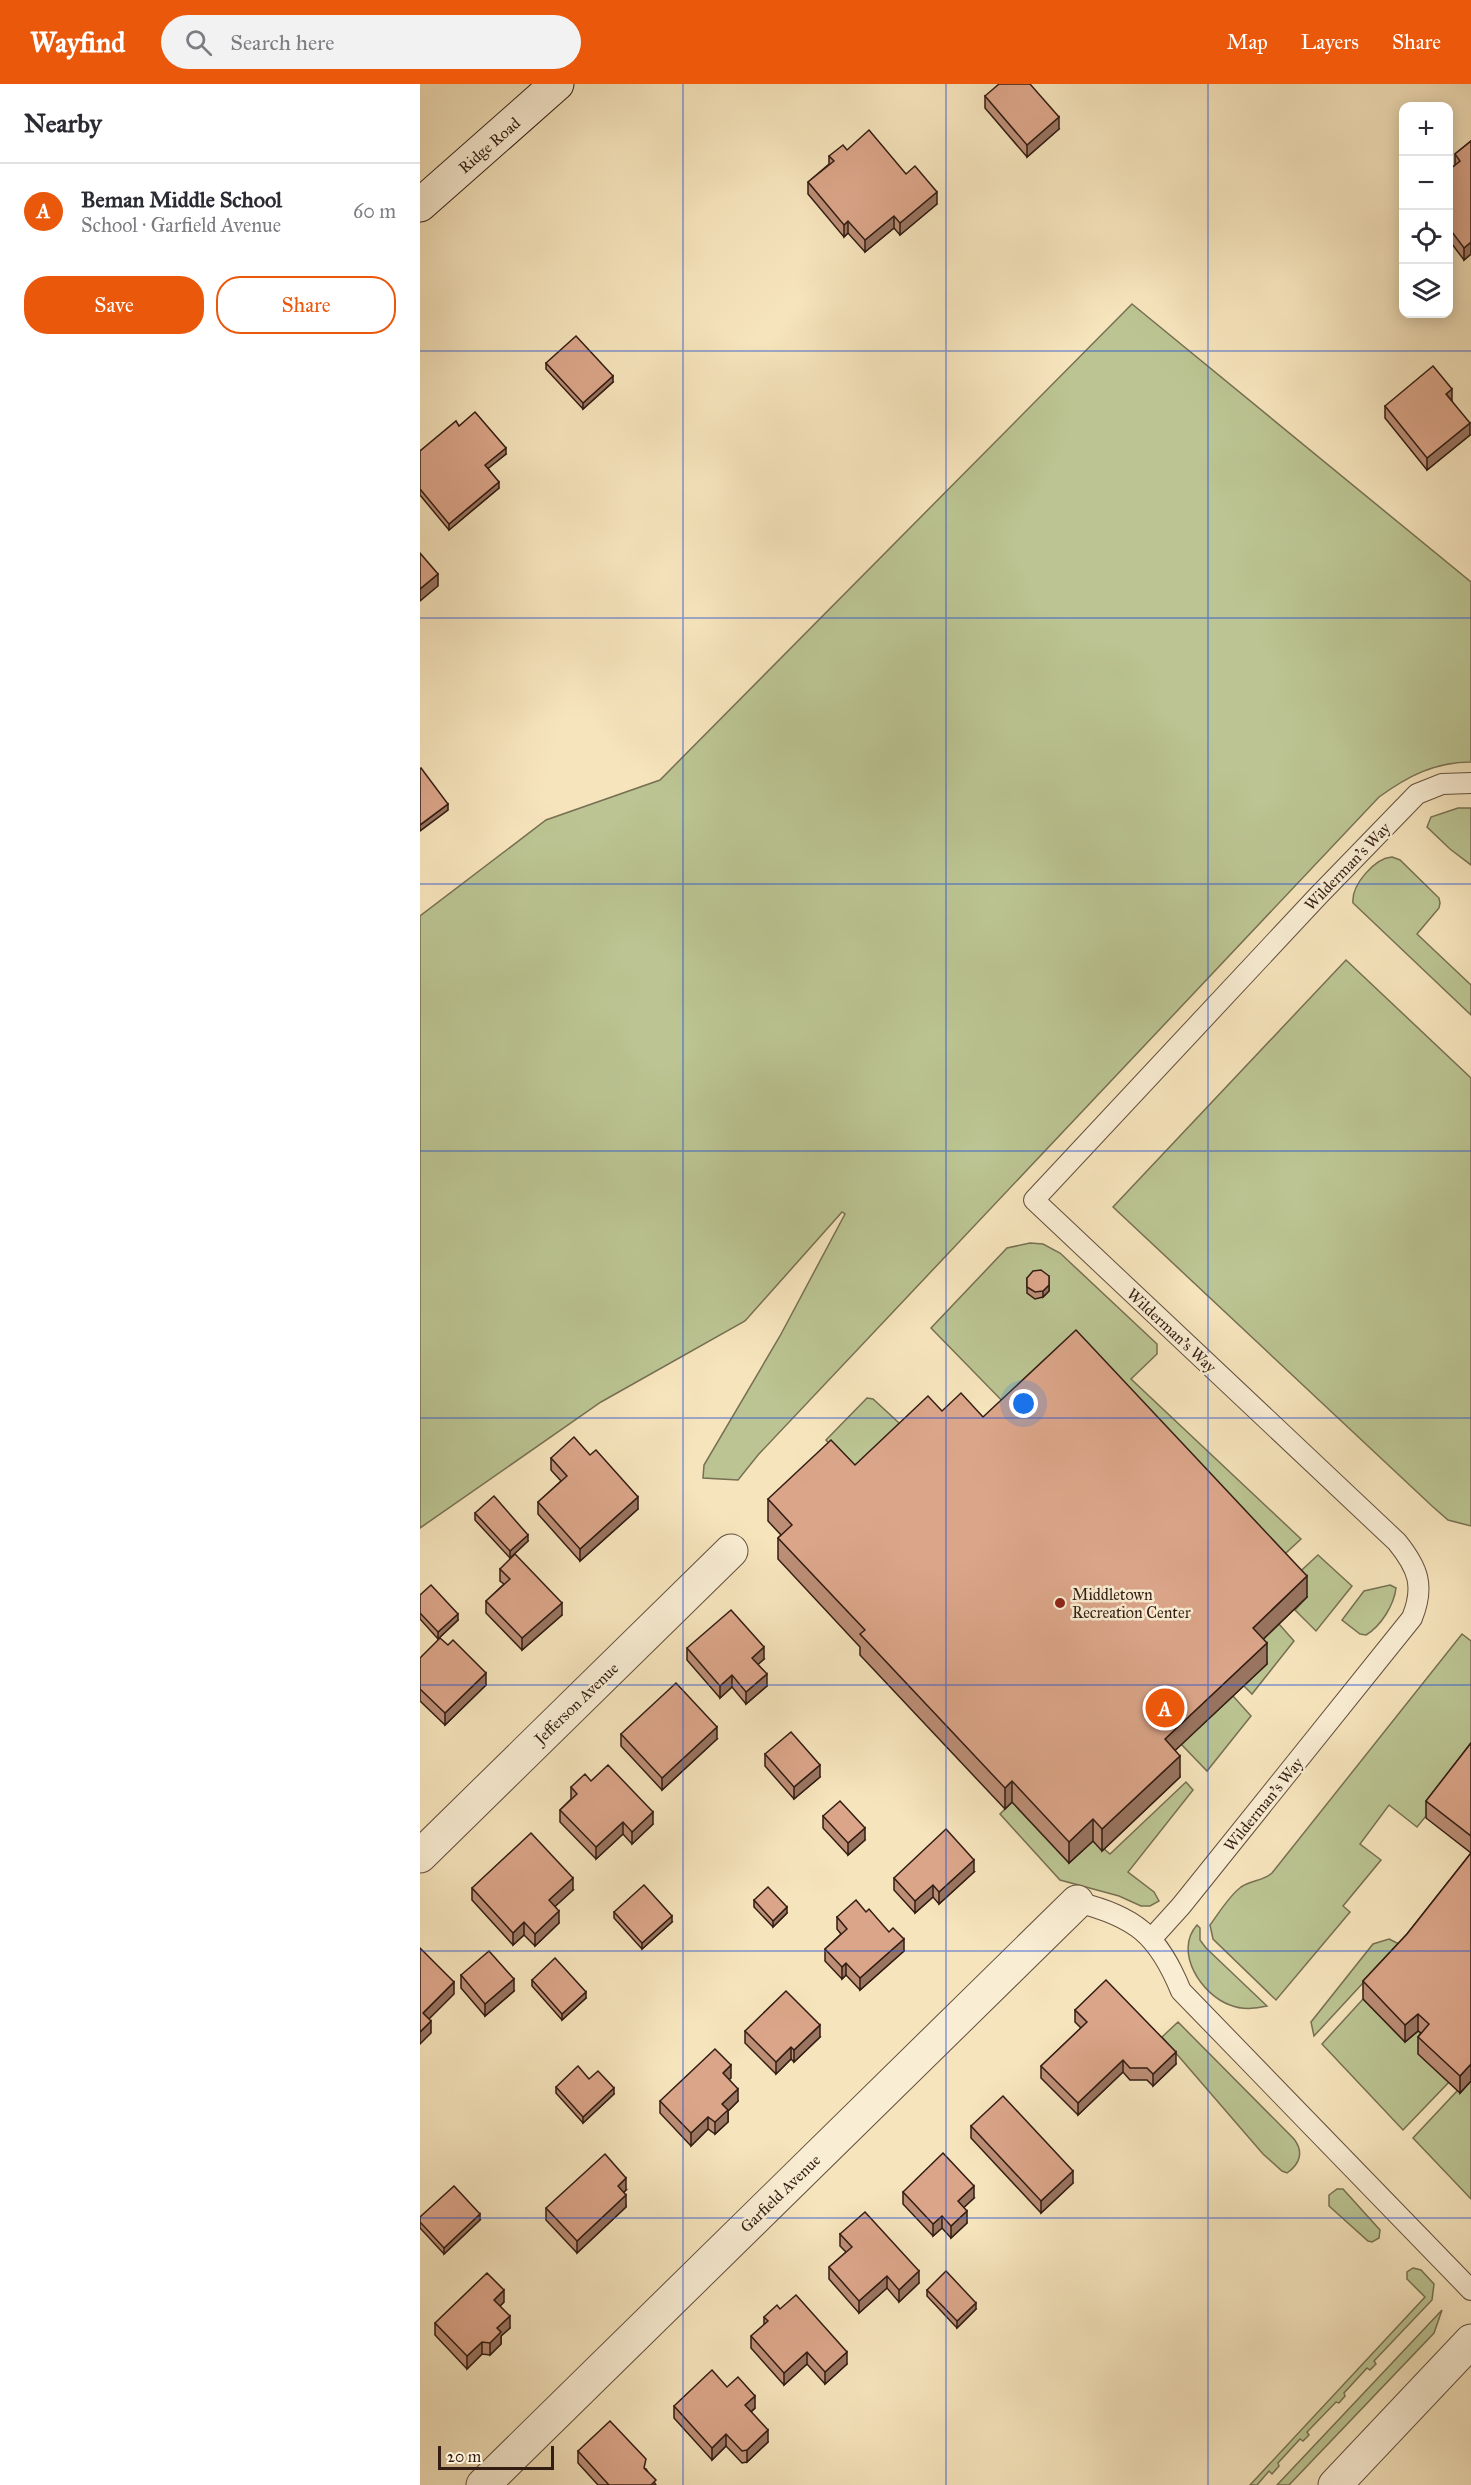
<!DOCTYPE html>
<meta charset="utf-8">
<style>
:root{--surface:#fff;--page:#f2f2f3;--text:#2b2b33;--muted:#7c7c81;--line:#e1e1e2;--accent:#ea580c}
body{margin:0;font-family:"IM FELL Great Primer",serif;background:var(--page);color:var(--text)}
.controls{position:absolute;right:18px;top:18px;display:grid;overflow:hidden;border-radius:12px;box-shadow:0 3px 15px #0003}
.controls button{width:54px;height:54px;display:grid;place-items:center;padding:0;border:0;border-bottom:2px solid var(--line);background:var(--surface);color:var(--text);font:30px sans-serif}
.scale{position:absolute;left:18px;bottom:15px;width:116px;box-sizing:border-box;padding-left:6px;border:3px solid #331d13;border-top:0;font-size:16px;line-height:21px;white-space:nowrap;color:#331d13;-webkit-text-stroke:4px #f9edd3;paint-order:stroke}
.you{position:absolute;left:604px;top:1320px;width:21px;height:21px;margin:-15px;border:4px solid #fff;border-radius:50%;background:#1a73e8;box-shadow:0 0 0 9px #1a73e833}
.badge{display:grid;place-items:center;width:39px;height:39px;border-radius:50%;background:var(--accent);color:#fff;font-size:20px;font-weight:700}
.pin{position:absolute;translate:-50% -50%;border:3px solid #fff;box-shadow:0 2px 6px #0006}
.list{margin:0;padding:0;list-style:none}
h2{display:flex;justify-content:space-between;align-items:center;height:78px;margin:0;padding:0 24px;font-size:26px}
h2 small{font-size:20px;font-weight:400;color:var(--muted)}
.list li{display:grid;grid-template-columns:39px 1fr auto;gap:18px;align-items:center;box-sizing:border-box;height:96px;padding:0 24px;border-top:2px solid var(--line)}
.list b{display:block;font-size:22px;white-space:nowrap}
.list p{margin:0;font-size:20px;white-space:nowrap;color:var(--muted)}
.list em{font-size:20px;font-style:normal;color:var(--muted)}
.actions{display:flex;gap:12px;padding:18px 24px}
.actions a{flex:1;padding:14px 0;border:2px solid var(--accent);border-radius:24px;text-align:center;font-size:21px;color:var(--accent)}
.actions .main{background:var(--accent);color:#fff}
.icon{flex:none;width:33px;height:33px;fill:none;stroke:currentColor;stroke-width:2;stroke-linecap:round;stroke-linejoin:round}
.map{position:relative;flex:none;width:1051px;height:2401px;overflow:hidden}
header{display:flex;align-items:center;gap:36px;box-sizing:border-box;height:84px;padding:0 30px;background:var(--accent);color:#fff}
header strong{font-size:28px}
nav{display:flex;gap:33px;margin-inline-start:auto;font-size:21px}
.search{width:420px;height:54px;background:var(--page);display:flex;align-items:center;gap:15px;box-sizing:border-box;padding:0 21px;border-radius:33px;color:var(--muted);font-size:22px}
main{display:flex}
aside{flex:1;background:var(--surface)}
.map>svg:first-child{display:block}
</style>
<header>
<strong>Wayfind</strong>
<div class="search"><svg class="icon" aria-label="search" viewBox="0 0 24 24"><circle cx="10" cy="10" r="6"/><path d="M15 15l6 6"/></svg>Search here</div>
<nav><a>Map</a><a>Layers</a><a>Share</a></nav>
</header>
<main>
<aside>
<h2>Nearby<small></small></h2>
<ul class="list">
<li><span class="badge">A</span><div><b>Beman Middle School</b><p>School · Garfield Avenue</p></div><em>60 m</em></li>
</ul>
<div class="actions"><a class="main">Save</a><a>Share</a></div>
</aside>
<div class="map">
<svg width="1051" height="2401" viewBox="0 0 1051 2401">
<rect width="100%" height="100%" fill="#f6e4bc"/>
<filter id="stains"><feTurbulence type="fractalNoise" baseFrequency=".00333" numOctaves="4"/><feColorMatrix values="0 0 0 0 .2 0 0 0 0 .09 0 0 0 0 .02 0 0 0 .5 -.17"/></filter>
<radialGradient id="worn" r=".72"><stop offset=".6" stop-color="#630" stop-opacity="0"/><stop offset="1" stop-color="#630" stop-opacity=".3"/></radialGradient>
<g fill="#bbc492" stroke="#777052" stroke-width="1.5">
<path d="M 712,220 L 1051,498 L 1051,678 C 1015,678 988,692 959,713 L 338,1371 L 318,1396 L 283,1394 L 284,1381 L 360,1252 L 425,1130 L 422,1128 L 325,1237 L 181,1318 L 0,1444 L 0,832 L 126,736 L 240,696 Z"/>
<polygon points="1038,724 1051,724 1051,781 1030,765 1007,743 1011,733"/>
<path d="M 972,773 L 980,776 L 1019,814 L 1020,819 L 1019,824 L 997,850 L 1051,901 L 1051,931 L 933,819 C 931,801 955,774 972,773 Z"/>
<polygon points="926,876 1051,994 1051,1442 1028,1436 1012,1422 693,1123"/>
<polygon points="610,1159 623,1160 640,1169 737,1260 737,1270 711,1295 881,1455 855,1479 592,1327 511,1244 587,1164"/>
<polygon points="447,1314 453,1315 491,1350 442,1396 406,1356"/>
<polygon points="898,1471 932,1502 896,1547 875,1526 887,1513 871,1496"/>
<path d="M 970,1501 L 976,1504 C 974,1521 961,1542 946,1551 L 940,1550 L 922,1536 L 944,1507 Z"/>
<polygon points="859,1540 874,1557 832,1610 824,1602 833,1565"/>
<path d="M 1042,1550 L 1051,1557 L 1051,1677 L 997,1743 L 969,1721 L 940,1760 L 961,1776 L 923,1822 L 930,1828 L 856,1916 L 793,1855 L 790,1841 C 799,1829 809,1812 821,1803 C 832,1796 843,1797 852,1789 Z"/>
<polygon points="813,1612 831,1632 787,1687 761,1660"/>
<polygon points="766,1698 773,1706 708,1788 734,1808 739,1817 730,1822 721,1822 699,1812 640,1796 580,1730 592,1718 649,1779 673,1757 682,1766 684,1765 690,1770"/>
<path d="M 777,1841 L 780,1844 L 780,1856 L 786,1864 L 847,1922 C 835,1925 822,1926 810,1921 C 782,1911 753,1868 777,1841 Z"/>
<polygon points="969,1855 979,1860 894,1952 891,1938 953,1860"/>
<polygon points="943,1915 985,1958 998,1947 1009,1957 1029,1998 983,2046 902,1960"/>
<path d="M 758,1938 L 874,2055 C 884,2068 880,2080 867,2089 L 862,2087 L 843,2070 L 742,1953 Z"/>
<polygon points="1051,1997 1051,2115 993,2054 1038,2006 1040,2009"/>
<polygon points="917,2105 923,2105 960,2146 959,2154 952,2158 948,2157 909,2122 909,2111"/>
<polygon points="993,2184 1001,2186 1014,2200 1012,2216 954,2277 956,2280 950,2286 947,2284 924,2309 925,2312 919,2319 916,2318 887,2348 889,2351 883,2357 880,2355 858,2379 859,2382 852,2390 849,2387 837,2401 830,2401 1005,2213 987,2195 987,2188"/>
<polygon points="1022,2226 1014,2249 869,2401 857,2401"/>
</g>
<g fill="none" stroke-linecap="round" stroke-linejoin="round">
<g stroke="#644f3d" stroke-width="22">
<g id="service">
<path d="M 657,1818 C 716,1833 738,1851 761,1907 L 1051,2206"/>
<path d="M 732,1854 L 761,1822 L 992,1534 C 1005,1502 998,1484 977,1458 L 614,1116 L 898,812 L 997,710 L 1022,700 L 1051,699"/>
</g>
</g>
<g stroke="#644f3d" stroke-width="35">
<g id="minor">
<polyline points="0,1772 311,1467"/>
<polyline points="63,2401 657,1818"/>
<polyline points="915,2401 1051,2257"/>
</g>
</g>
<g stroke="#331d13" stroke-width="35">
<polyline id="secondary" points="0,121 137,0"/>
</g>
<use href="#service" stroke="#f9edd3" stroke-width="20"/>
<use href="#minor" stroke="#f9edd3" stroke-width="33"/>
<use href="#secondary" stroke="#f9edd3" stroke-width="33"/>
</g>
<g fill="#bc8e76" stroke="#331d13" stroke-width="1.5">
<polygon points="565,12 639,45 607,73 565,24"/>
<polygon points="1051,57 1051,170 1044,176 1029,156 1029,86 1035,81 1035,70"/>
<polygon points="427,66 486,90 517,120 480,151 474,144 445,168 428,149 424,153 388,110 388,98 409,80 409,72"/>
<polygon points="126,279 193,298 163,325 126,285"/>
<polygon points="1032,317 1050,351 1007,386 965,334 965,322"/>
<polygon points="39,342 86,370 68,384 79,404 29,446 0,411 0,367"/>
<polygon points="629,1192 629,1207 623,1213 615,1215 607,1209 607,1194"/>
<polygon points="522,1327 563,1333 887,1513 843,1555 847,1580 755,1666 760,1693 682,1767 673,1757 649,1779 592,1718 585,1725 440,1571 440,1563 358,1475 358,1454 361,1451 348,1437 348,1415 435,1381"/>
<polygon points="170,1371 218,1425 160,1477 118,1430 118,1418 141,1397 131,1386 131,1374"/>
<polygon points="55,1429 108,1457 90,1474 55,1436"/>
<polygon points="80,1485 142,1531 102,1566 66,1529 66,1517 84,1500 80,1497"/>
<polygon points="0,1511 38,1536 18,1555 0,1535"/>
<polygon points="267,1564 344,1575 338,1580 347,1602 326,1620 312,1603 300,1614 267,1576"/>
<polygon points="0,1574 66,1601 25,1641 0,1617"/>
<polygon points="201,1650 297,1655 242,1706 201,1662"/>
<polygon points="1051,1659 1051,1997 1040,2009 998,1970 998,1953 1001,1949 998,1947 985,1958 943,1915 943,1897 987,1850 1051,1769 1006,1734 1006,1717"/>
<polygon points="345,1670 400,1693 374,1715 345,1682"/>
<polygon points="171,1697 233,1740 212,1760 203,1750 176,1775 140,1738 140,1726 151,1715 151,1703"/>
<polygon points="403,1732 445,1756 428,1771 403,1744"/>
<polygon points="554,1788 519,1820 513,1813 495,1829 474,1806 474,1794"/>
<polygon points="52,1804 153,1806 135,1822 139,1839 115,1862 104,1851 93,1861 52,1816"/>
<polygon points="334,1816 367,1829 353,1843 334,1823"/>
<polygon points="194,1828 252,1838 222,1865 194,1834"/>
<polygon points="417,1833 484,1867 440,1906 426,1891 422,1895 405,1877 405,1865 421,1850 417,1845"/>
<polygon points="41,1891 94,1907 65,1932 41,1904"/>
<polygon points="112,1896 166,1914 142,1936 112,1902"/>
<polygon points="655,1926 756,1980 733,2002 727,1996 710,1996 703,1988 658,2031 621,1994 621,1982 661,1944 655,1938"/>
<polygon points="325,1947 400,1953 374,1978 371,1975 356,1990 325,1959"/>
<polygon points="311,1994 309,1995 318,2017 308,2027 308,2038 295,2050 288,2045 271,2062 240,2029 240,2017"/>
<polygon points="169,1995 194,2010 163,2039 136,2009 136,2003"/>
<polygon points="551,2042 653,2099 621,2129 551,2054"/>
<polygon points="206,2106 204,2108 206,2123 157,2169 126,2136 126,2124"/>
<polygon points="483,2108 554,2114 544,2123 547,2139 531,2154 522,2144 513,2152 483,2120"/>
<polygon points="0,2133 60,2136 24,2170 0,2144"/>
<polygon points="420,2150 499,2199 479,2218 467,2204 439,2229 409,2195 409,2183 426,2168 420,2162"/>
<polygon points="507,2206 556,2225 537,2244 507,2212"/>
<polygon points="84,2218 80,2222 90,2244 81,2252 81,2260 70,2271 62,2270 47,2285 15,2251 15,2239"/>
<polygon points="360,2225 427,2280 405,2300 387,2280 364,2301 331,2264 331,2252 344,2241 344,2233"/>
<polygon points="307,2303 335,2324 331,2328 348,2358 327,2378 322,2379 306,2362 292,2376 254,2334 254,2322"/>
<polygon points="158,2367 226,2385 236,2401 178,2401 158,2379"/>
</g>
<g fill="#997460" stroke="#331d13" stroke-width="1.5">
<polygon points="639,33 639,45 607,73 607,61"/>
<polygon points="517,108 517,120 480,151 480,139"/>
<polygon points="474,132 474,144 445,168 445,156"/>
<polygon points="428,137 428,149 424,153 424,141"/>
<polygon points="1051,158 1051,170 1044,176 1044,164"/>
<polygon points="193,292 193,298 163,325 163,319"/>
<polygon points="1032,305 1032,317 1026,310"/>
<polygon points="1050,339 1050,351 1007,386 1007,374"/>
<polygon points="86,364 86,370 65,387 65,381"/>
<polygon points="79,398 79,404 29,446 29,440"/>
<polygon points="18,490 18,502 0,517 0,505"/>
<polygon points="28,720 28,726 0,747 0,741"/>
<polygon points="629,1201 629,1207 623,1213 623,1207"/>
<polygon points="218,1413 218,1425 160,1477 160,1465"/>
<polygon points="108,1451 108,1457 90,1474 90,1467"/>
<polygon points="887,1492 887,1513 833,1565 833,1544"/>
<polygon points="142,1519 142,1531 102,1566 102,1554"/>
<polygon points="38,1530 38,1536 18,1555 18,1548"/>
<polygon points="847,1559 847,1580 745,1676 745,1655"/>
<polygon points="344,1563 344,1575 332,1586 332,1574"/>
<polygon points="66,1589 66,1601 25,1641 25,1629"/>
<polygon points="347,1590 347,1602 326,1620 326,1608"/>
<polygon points="312,1591 312,1603 300,1614 300,1602"/>
<polygon points="297,1643 297,1655 242,1706 242,1694"/>
<polygon points="760,1672 760,1693 682,1767 682,1745"/>
<polygon points="400,1681 400,1693 374,1715 374,1703"/>
<polygon points="592,1697 592,1718 585,1725 585,1704"/>
<polygon points="233,1728 233,1740 212,1760 212,1748"/>
<polygon points="673,1735 673,1757 649,1779 649,1758"/>
<polygon points="203,1738 203,1750 176,1775 176,1763"/>
<polygon points="445,1744 445,1756 428,1771 428,1759"/>
<polygon points="554,1776 554,1788 519,1820 519,1808"/>
<polygon points="153,1794 153,1806 129,1828 129,1816"/>
<polygon points="513,1801 513,1813 495,1829 495,1817"/>
<polygon points="367,1823 367,1829 353,1843 353,1837"/>
<polygon points="139,1827 139,1839 115,1862 115,1850"/>
<polygon points="252,1832 252,1838 222,1865 222,1859"/>
<polygon points="104,1838 104,1851 93,1861 93,1849"/>
<polygon points="484,1855 484,1867 440,1906 440,1894"/>
<polygon points="426,1879 426,1891 422,1895 422,1883"/>
<polygon points="94,1895 94,1907 65,1932 65,1920"/>
<polygon points="34,1898 34,1910 3,1941 3,1929"/>
<polygon points="166,1908 166,1914 142,1936 142,1930"/>
<polygon points="998,1930 998,1947 985,1958 985,1941"/>
<polygon points="11,1937 11,1949 0,1960 0,1948"/>
<polygon points="400,1941 400,1953 374,1978 374,1966"/>
<polygon points="371,1963 371,1975 356,1990 356,1978"/>
<polygon points="756,1968 756,1980 733,2002 733,1990"/>
<polygon points="703,1976 703,1988 658,2031 658,2019"/>
<polygon points="1051,1980 1051,1997 1040,2009 1040,1992"/>
<polygon points="311,1981 311,1994 303,2001 303,1989"/>
<polygon points="194,2004 194,2010 163,2039 163,2033"/>
<polygon points="318,2005 318,2017 308,2027 308,2038 295,2050 295,2038 302,2020"/>
<polygon points="288,2033 288,2045 271,2062 271,2049"/>
<polygon points="653,2087 653,2099 621,2129 621,2117"/>
<polygon points="206,2094 206,2106 198,2114 198,2102"/>
<polygon points="554,2102 554,2114 538,2129 538,2117"/>
<polygon points="206,2111 206,2123 157,2169 157,2157"/>
<polygon points="547,2127 547,2139 531,2154 531,2142"/>
<polygon points="60,2130 60,2136 24,2170 24,2164"/>
<polygon points="522,2132 522,2144 513,2152 513,2140"/>
<polygon points="499,2187 499,2199 479,2218 479,2206"/>
<polygon points="467,2192 467,2204 439,2229 439,2217"/>
<polygon points="84,2206 84,2218 74,2228 74,2216"/>
<polygon points="556,2219 556,2225 537,2244 537,2237"/>
<polygon points="90,2232 90,2244 81,2252 81,2260 70,2271 70,2259 77,2244"/>
<polygon points="62,2258 62,2270 47,2285 47,2272"/>
<polygon points="387,2268 387,2280 364,2301 364,2289"/>
<polygon points="427,2268 427,2280 405,2300 405,2288"/>
<polygon points="335,2312 335,2324 325,2333 325,2321"/>
<polygon points="348,2346 348,2358 327,2378 327,2366"/>
<polygon points="306,2350 306,2362 292,2376 292,2364"/>
</g>
<g fill="#dba589" stroke="#331d13" stroke-width="1.5">
<polygon points="579,0 610,0 639,33 607,61 565,12"/>
<polygon points="449,46 486,90 495,82 517,108 480,139 474,132 445,156 428,137 424,141 388,98 414,77 409,72 423,61 427,66"/>
<polygon points="1051,57 1051,158 1044,164 1029,144 1029,111 1030,109 1029,107 1029,86 1040,77 1035,70"/>
<polygon points="156,252 193,292 163,319 126,279"/>
<polygon points="1013,282 1032,305 1026,310 1050,339 1007,374 965,322"/>
<polygon points="55,328 86,364 65,381 79,398 29,440 0,405 0,367 36,337 39,342"/>
<polygon points="0,469 18,490 0,505"/>
<polygon points="1,684 28,720 0,741 0,685"/>
<polygon points="621,1186 629,1192 629,1201 623,1207 615,1208 607,1203 607,1194 613,1187"/>
<polygon points="656,1246 887,1492 833,1544 847,1559 745,1655 760,1672 682,1745 673,1735 649,1758 592,1697 585,1704 440,1550 445,1546 358,1454 372,1441 348,1415 411,1356 435,1381 508,1312 522,1327 541,1309 563,1333"/>
<polygon points="154,1353 170,1371 176,1366 218,1413 160,1465 118,1418 147,1392 131,1374"/>
<polygon points="74,1412 108,1451 90,1467 55,1429"/>
<polygon points="95,1470 142,1519 102,1554 66,1517 90,1495 80,1485"/>
<polygon points="11,1501 38,1530 18,1548 0,1529 0,1511"/>
<polygon points="311,1526 344,1563 332,1574 347,1590 326,1608 312,1591 300,1602 267,1564"/>
<polygon points="20,1554 28,1561 33,1556 66,1589 25,1629 0,1605 0,1574"/>
<polygon points="256,1599 297,1643 242,1694 201,1650"/>
<polygon points="371,1648 400,1681 374,1703 345,1670"/>
<polygon points="1051,1659 1051,1752 1006,1717"/>
<polygon points="188,1681 233,1728 212,1748 203,1738 176,1763 140,1726 157,1710 151,1703 165,1690 171,1697"/>
<polygon points="420,1717 445,1744 428,1759 403,1732"/>
<polygon points="526,1745 554,1776 519,1808 513,1801 495,1817 474,1794"/>
<polygon points="111,1749 153,1794 129,1816 139,1827 115,1850 104,1838 93,1849 52,1804"/>
<polygon points="1051,1769 1051,1980 1040,1992 998,1953 1009,1940 998,1930 985,1941 943,1897 987,1850"/>
<polygon points="224,1801 252,1832 222,1859 194,1828"/>
<polygon points="348,1803 367,1823 353,1837 334,1816"/>
<polygon points="436,1816 446,1828 449,1825 469,1848 473,1844 484,1855 440,1894 426,1879 422,1883 405,1865 427,1845 417,1833"/>
<polygon points="0,1864 34,1898 3,1929 11,1937 0,1948"/>
<polygon points="69,1867 94,1895 65,1920 41,1891"/>
<polygon points="135,1874 166,1908 142,1930 112,1896"/>
<polygon points="686,1896 756,1968 733,1990 727,1984 710,1984 703,1976 658,2019 621,1982 667,1938 655,1926"/>
<polygon points="366,1907 400,1941 374,1966 371,1963 356,1978 325,1947"/>
<polygon points="295,1965 311,1981 303,1989 318,2005 302,2020 308,2026 295,2038 288,2033 271,2049 240,2017"/>
<polygon points="158,1982 169,1995 178,1987 194,2004 163,2033 136,2003"/>
<polygon points="583,2012 653,2087 621,2117 551,2042"/>
<polygon points="523,2069 554,2102 538,2117 547,2127 531,2142 522,2132 513,2140 483,2108"/>
<polygon points="185,2070 206,2094 198,2102 206,2111 157,2157 126,2124"/>
<polygon points="34,2102 60,2130 24,2164 0,2138 0,2133"/>
<polygon points="445,2128 499,2187 479,2206 467,2192 439,2217 409,2183 432,2163 420,2150"/>
<polygon points="526,2187 556,2219 537,2237 507,2206"/>
<polygon points="67,2189 84,2206 74,2216 90,2232 77,2244 81,2248 70,2259 62,2258 47,2272 15,2239"/>
<polygon points="376,2211 427,2268 405,2288 387,2268 364,2289 331,2252 348,2237 344,2233 357,2221 360,2225"/>
<polygon points="292,2286 307,2303 318,2293 335,2312 325,2321 348,2346 327,2366 322,2367 306,2350 292,2364 254,2322"/>
<polygon points="190,2337 226,2375 224,2384 236,2396 231,2401 189,2401 158,2367"/>
</g>
<path fill="none" stroke="#1d4ed8" stroke-width="1.5" stroke-opacity="0.55" d="M 263,0 L 263,2401M 526,0 L 526,2401M 788,0 L 788,2401M 0,267 L 1051,267M 0,534 L 1051,534M 0,800 L 1051,800M 0,1067 L 1051,1067M 0,1334 L 1051,1334M 0,1601 L 1051,1601M 0,1867 L 1051,1867M 0,2134 L 1051,2134"/>
<circle fill="#8f2418" stroke="#f9edd3" stroke-width="2" cx="640" cy="1519" r="6"/>
<g text-anchor="middle" stroke-width="5" stroke-linejoin="round" paint-order="stroke">
<g font-size="16" fill="#331d13" stroke="#f9edd3">
<text transform="translate(69 61) rotate(-41)" y="6">Ridge Road</text>
<text transform="translate(927 782) rotate(-46)" y="6">Wilderman's Way</text>
<text transform="translate(752 1246) rotate(43)" y="6">Wilderman's Way</text>
<text transform="translate(156 1619) rotate(-44)" y="6">Jefferson Avenue</text>
<text transform="translate(843 1720) rotate(-51)" y="6">Wilderman's Way</text>
<text transform="translate(360 2109) rotate(-44)" y="6">Garfield Avenue</text>
</g>
<g font-size="16" fill="#331d13" stroke="#f9edd3" text-anchor="start">
<text x="652" y="1516">Middletown<tspan x="652" dy="18">Recreation Center</tspan></text>
</g>
</g>
<rect width="100%" height="100%" filter="url(#stains)"/>
<rect width="100%" height="100%" fill="url(#worn)"/>
</svg>
<div class="controls">
<button>+</button>
<button>−</button>
<button><svg class="icon" aria-label="locate" viewBox="0 0 24 24"><circle cx="12" cy="12" r="6"/><path d="M12 2v4M12 18v4M2 12h4M18 12h4"/></svg></button>
<button><svg class="icon" aria-label="layers" viewBox="0 0 24 24"><path d="M12 4l9 5-9 5-9-5zM3 14l9 5 9-5"/></svg></button>
</div>
<div class="scale">20 m</div>
<div class="you"></div>
<div class="pin badge" style="left:745px;top:1624px">A</div>
</div>
</main>
